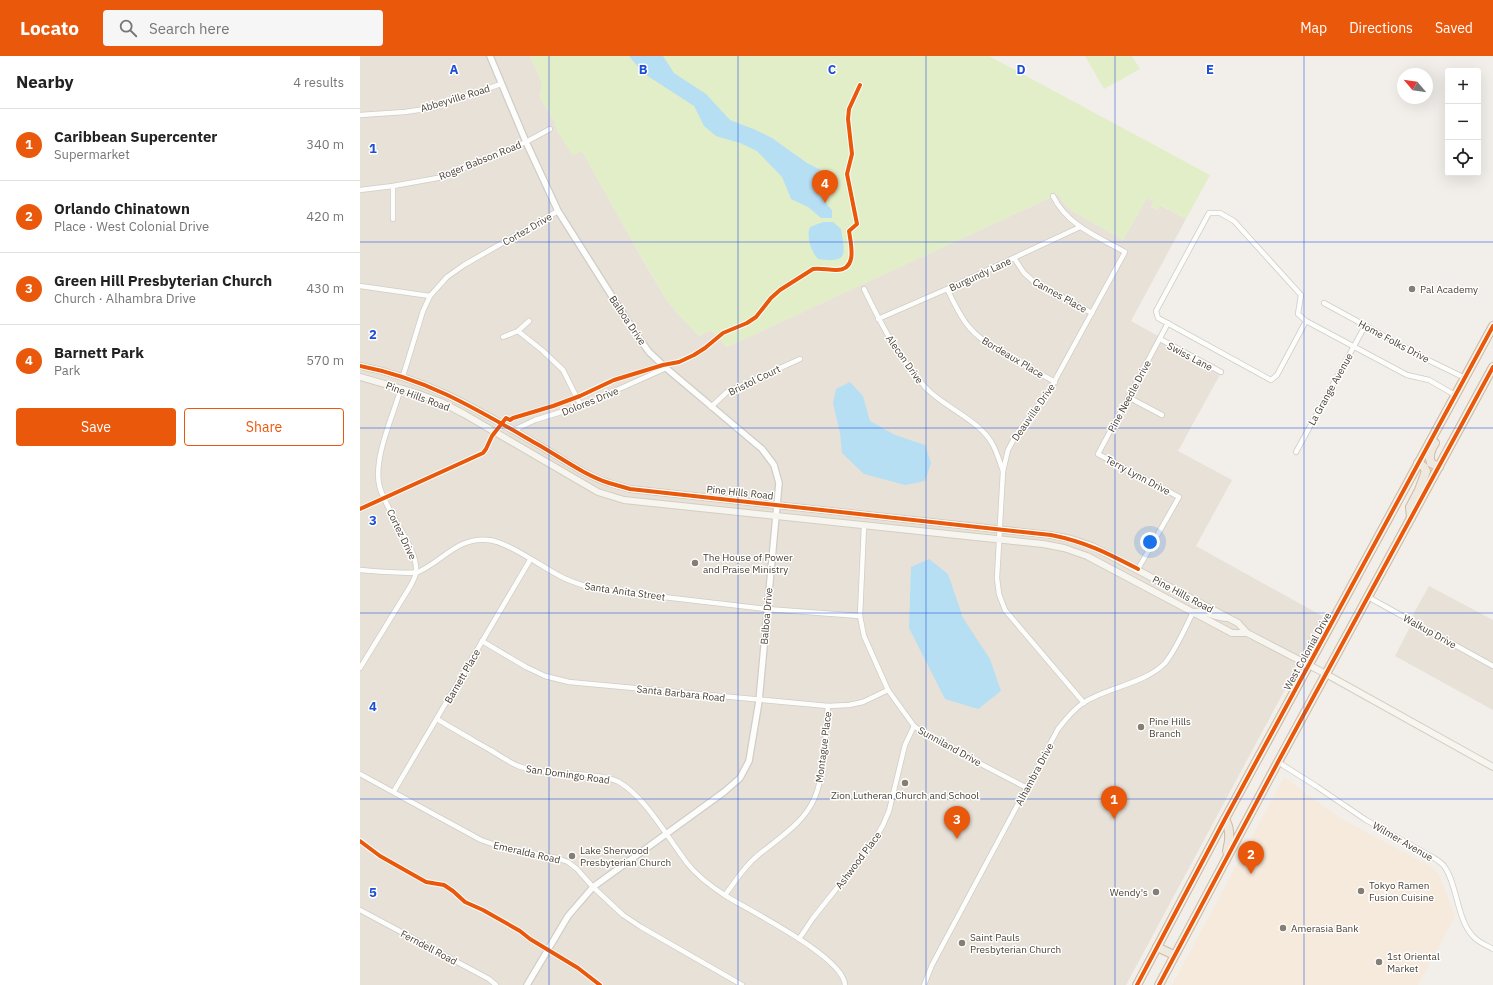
<!DOCTYPE html>
<meta charset="utf-8">
<style>
:root{--surface:#fff;--page:#f6f6f6;--text:#222;--muted:#767676;--line:#e0e0e0;--accent:#ea580c}
body{margin:0;font-family:"IBM Plex Sans",sans-serif;background:var(--page);color:var(--text)}
.controls{position:absolute;right:12px;top:12px;display:grid;overflow:hidden;border-radius:4px;box-shadow:0 4px 16px #0002}
.controls button{width:36px;height:36px;display:grid;place-items:center;padding:0;border:0;border-bottom:1px solid var(--line);background:var(--surface);color:var(--text);font:20px sans-serif}
.compass{position:absolute;left:1037px;top:12px;width:36px;height:36px;border-radius:50%;background:var(--surface);box-shadow:0 4px 16px #0002;rotate:299deg}
.you{position:absolute;left:790px;top:486px;width:14px;height:14px;margin:-10px;border:3px solid #fff;border-radius:50%;background:#1a73e8;box-shadow:0 0 0 6px #1a73e833}
.badge{display:grid;place-items:center;width:26px;height:26px;border-radius:50%;background:var(--accent);color:#fff;font-size:13px;font-weight:700}
.pin{position:absolute;translate:-50% -33px;filter:drop-shadow(0 1px 2px #0008)}
.pin::after{content:'';position:absolute;top:21px;width:14px;height:12px;background:inherit;clip-path:polygon(0 0,100% 0,50% 100%)}
.list{margin:0;padding:0;list-style:none}
h2{display:flex;justify-content:space-between;align-items:center;height:52px;margin:0;padding:0 16px;font-size:17px}
h2 small{font-size:13px;font-weight:400;color:var(--muted)}
.list li{display:grid;grid-template-columns:26px 1fr auto;gap:12px;align-items:center;box-sizing:border-box;height:72px;padding:0 16px;border-top:1px solid var(--line)}
.list b{display:block;font-size:15px;white-space:nowrap}
.list p{margin:0;font-size:13px;white-space:nowrap;color:var(--muted)}
.list em{font-size:13px;font-style:normal;color:var(--muted)}
.actions{display:flex;gap:8px;padding:12px 16px}
.actions a{flex:1;padding:9px 0;border:1px solid var(--accent);border-radius:4px;text-align:center;font-size:14px;color:var(--accent)}
.actions .main{background:var(--accent);color:#fff}
.icon{flex:none;width:22px;height:22px;fill:none;stroke:currentColor;stroke-width:2;stroke-linecap:round;stroke-linejoin:round}
.map{position:relative;flex:none;width:1133px;height:929px;overflow:hidden}
header{display:flex;align-items:center;gap:24px;box-sizing:border-box;height:56px;padding:0 20px;background:var(--accent);color:#fff}
header strong{font-size:19px}
nav{display:flex;gap:22px;margin-inline-start:auto;font-size:14px}
.search{width:280px;height:36px;background:var(--page);display:flex;align-items:center;gap:10px;box-sizing:border-box;padding:0 14px;border-radius:4px;color:var(--muted);font-size:15px}
main{display:flex}
aside{flex:1;background:var(--surface)}
.map>svg:first-child{display:block}
</style>
<header>
<strong>Locato</strong>
<div class="search"><svg class="icon" aria-label="search" viewBox="0 0 24 24"><circle cx="10" cy="10" r="6"/><path d="M15 15l6 6"/></svg>Search here</div>
<nav><a>Map</a><a>Directions</a><a>Saved</a></nav>
</header>
<main>
<aside>
<h2>Nearby<small>4 results</small></h2>
<ul class="list">
<li><span class="badge">1</span><div><b>Caribbean Supercenter</b><p>Supermarket</p></div><em>340 m</em></li>
<li><span class="badge">2</span><div><b>Orlando Chinatown</b><p>Place · West Colonial Drive</p></div><em>420 m</em></li>
<li><span class="badge">3</span><div><b>Green Hill Presbyterian Church</b><p>Church · Alhambra Drive</p></div><em>430 m</em></li>
<li><span class="badge">4</span><div><b>Barnett Park</b><p>Park</p></div><em>570 m</em></li>
</ul>
<div class="actions"><a class="main">Save</a><a>Share</a></div>
</aside>
<div class="map">
<svg width="1133" height="929" viewBox="0 0 1133 929">
<rect width="100%" height="100%" fill="#f2efea"/>
<g fill="#e7e1d7">
<polygon points="0,0 170,0 182,27 180,41 194,65 199,78 222,95 284,206 306,243 317,257 339,280 351,274 367,291 698,138 707,151 714,156 763,184 787,142 794,145 791,151 798,154 800,149 826,163 771,265 862,315 818,395 872,424 836,490 964,561 766,929 0,929"/>
<polygon points="1069,530 1133,564 1133,654 1035,600 1050,571 1054,557"/>
</g>
<polygon fill="#f6eadc" points="924,721 980,762 1072,811 1079,818 1095,861 1058,929 812,929"/>
<g fill="#e2eec8">
<polygon points="170,0 629,0 850,119 826,163 801,149 798,154 791,151 794,145 787,142 763,184 714,156 707,151 698,138 367,291 351,274 339,280 317,257 306,243 270,181 222,95 213,100 199,78 194,65 180,41 182,27"/>
<polygon points="725,0 772,0 780,13 744,33"/>
</g>
<g fill="#b7dff4">
<path d="M 269,0 L 303,0 L 314,17 L 346,38 L 370,64 L 396,74 L 412,82 L 447,107 L 461,114 L 468,124 C 464,138 461,143 472,154 L 472,162 L 461,162 L 448,151 L 431,143 L 422,121 L 397,95 L 380,87 L 356,80 L 344,70 L 334,50 L 283,17 Z"/>
<path d="M 463,166 L 473,166 L 481,173 C 485,199 489,207 458,203 C 451,195 446,181 450,171 Z"/>
<polygon points="490,326 503,340 510,365 535,379 565,389 571,407 565,425 545,429 504,418 482,397 480,377 473,347 476,333"/>
<polygon points="569,503 588,518 603,562 630,603 641,635 618,653 585,643 549,572 551,511"/>
</g>
<g fill="none" stroke-linecap="round" stroke-linejoin="round">
<g stroke="#d0cdc8" stroke-width="6">
<g id="minor">
<polyline points="0,59 45,56 72,52 141,28"/>
<polyline points="33,130 33,163"/>
<polyline points="0,134 33,130 83,121 166,86 190,73"/>
<path d="M 693,140 C 707,169 738,181 765,196 L 688,337 L 657,377 L 648,394 L 643,415 L 637,522 L 639,538 L 645,554 L 724,647"/>
<polyline points="654,202 664,217 674,226 732,257"/>
<polyline points="0,230 70,240"/>
<path d="M 504,233 C 521,268 539,303 566,332 C 585,352 620,364 633,389 C 637,397 640,406 643,415"/>
<path d="M 587,233 C 594,246 599,259 609,271 C 625,291 671,312 695,326"/>
<polyline points="964,247 1068,304 1105,322"/>
<polyline points="518,263 587,233 720,171"/>
<polyline points="946,265 917,319 911,324 798,262 796,255 849,157 860,157 874,165 941,239 938,258 946,265 1047,319 1069,324 1095,339"/>
<polyline points="158,275 183,295 203,314 221,350"/>
<polyline points="143,281 158,275 169,265"/>
<polyline points="800,283 861,316"/>
<polyline points="43,320 63,255 70,240 87,221 104,209 198,155"/>
<polyline points="768,341 802,359"/>
<polyline points="351,351 367,336 440,303"/>
<polyline points="154,374 175,364 221,350 306,312"/>
<polyline points="936,396 1005,270"/>
<polyline points="504,470 500,560 504,580 528,634 554,670 569,681 667,732"/>
<polyline points="778,513 819,441 738,398 808,267"/>
<path d="M 0,514 C 10,515 52,518 58,516 C 83,505 97,481 128,484 C 146,485 181,510 198,519 C 210,526 222,529 235,533 L 407,553 L 500,560"/>
<polyline points="1008,541 1133,610"/>
<polyline points="122,585 166,611 185,620 209,626 468,650 489,649 503,646 528,634"/>
<path d="M 0,612 L 51,529 C 53,525 56,520 56,515 C 58,491 24,454 19,428 C 14,400 33,360 41,332"/>
<path d="M 77,663 C 95,674 113,684 132,695 C 140,700 149,706 158,710 C 179,717 204,717 227,719 C 237,720 250,721 259,726 C 287,743 307,781 327,807 C 337,820 352,831 366,840 C 390,855 484,901 485,929"/>
<path d="M 918,706 L 956,730 L 1006,764 L 1074,802 C 1077,804 1082,807 1084,810 C 1097,827 1097,863 1112,879 C 1117,886 1126,889 1133,893"/>
<polyline points="0,718 121,784 141,791 197,802 208,806 217,813 233,831 263,859 281,871 382,929"/>
<polyline points="34,735 170,504"/>
<path d="M 365,839 C 375,826 383,812 396,801 C 417,783 444,768 455,741 C 466,713 465,680 468,650"/>
<polyline points="0,854 129,923 136,929"/>
<polyline points="439,883 453,862 512,788 523,769 529,755 545,689 554,670"/>
<path d="M 564,929 L 572,909 L 698,673 C 705,664 713,654 723,647 C 747,631 785,628 805,607 C 815,595 826,571 833,556"/>
</g>
</g>
<g stroke="#d0cdc8" stroke-width="8">
<polyline id="tertiary" points="130,0 166,86 198,155 274,275 289,296 306,312 402,393 414,409 419,427 399,645 389,705 380,722 364,736 233,831 208,860 167,929"/>
</g>
<g stroke="#d4cec2" stroke-width="8">
<g id="secondary">
<path d="M 0,310 C 68,323 118,354 177,388 C 200,401 224,419 249,427 C 256,429 263,431 270,433 L 691,479 L 711,483 L 732,490 L 878,567 L 887,577 L 891,579 L 966,618 L 1133,711"/>
<polyline points="0,321 56,337 81,346 104,358 238,436 264,444 683,488 704,492 727,500 872,577 887,577"/>
<path d="M 833,556 C 846,554 854,562 867,562"/>
</g>
</g>
<g stroke="#cdbba3" stroke-width="10">
<g id="trunk">
<path d="M 1075,387 C 1071,393 1068,400 1071,407 L 1079,411"/>
<polyline points="1051,462 1050,451 1059,434 1066,415 1064,411 1058,407"/>
<path d="M 865,763 C 871,773 870,784 867,795"/>
<polyline points="797,891 814,899"/>
<polyline points="777,929 865,763 1133,270"/>
<polyline points="799,929 918,706 1133,311"/>
</g>
</g>
<use href="#minor" stroke="#fdfdfc" stroke-width="4.5"/>
<use href="#tertiary" stroke="#fdfdfc" stroke-width="5.5"/>
<use href="#secondary" stroke="#f7f5ef" stroke-width="6"/>
<use href="#trunk" stroke="#efe8de" stroke-width="8"/>
<g stroke="#fff" stroke-width="6">
<g id="cycleway">
<path d="M 0,310 C 68,323 118,354 177,388 C 200,401 224,419 249,427 C 256,429 263,431 270,433 L 691,479 C 726,486 747,497 778,513"/>
<path d="M 0,453 L 123,397 L 126,393 L 132,380 L 146,362 L 150,364 L 153,362 L 193,350 L 220,340 L 254,324 L 303,309 L 319,306 L 334,299 L 345,292 L 363,277 L 387,267 L 396,261 L 411,242 L 420,234 L 453,213 C 461,212 468,214 476,214 C 498,214 491,189 489,175 L 497,168 L 487,118 L 492,98 L 488,63 L 489,53 L 500,29"/>
<polyline points="0,785 20,800 66,826 84,829 93,835 105,846 123,854 160,875 170,883 218,912 240,929"/>
<polyline points="777,929 865,763 1133,270"/>
<polyline points="799,929 918,706 1133,311"/>
</g>
</g>
<use href="#cycleway" stroke="#e8590c" stroke-width="4"/>
</g>
<path fill="none" stroke="#1d4ed8" stroke-width="1" stroke-opacity="0.55" d="M 189,0 L 189,929M 378,0 L 378,929M 566,0 L 566,929M 755,0 L 755,929M 944,0 L 944,929M 0,186 L 1133,186M 0,372 L 1133,372M 0,557 L 1133,557M 0,743 L 1133,743"/>
<g fill="#857e74" stroke="#fff" stroke-width="1.5">
<circle cx="1052" cy="233" r="4"/>
<circle cx="335" cy="507" r="4"/>
<circle cx="781" cy="671" r="4"/>
<circle cx="545" cy="727" r="4"/>
<circle cx="212" cy="800" r="4"/>
<circle cx="1001" cy="835" r="4"/>
<circle cx="796" cy="836" r="4"/>
<circle cx="923" cy="872" r="4"/>
<circle cx="602" cy="887" r="4"/>
<circle cx="1019" cy="906" r="4"/>
</g>
<g text-anchor="middle" stroke-width="3" stroke-linejoin="round" paint-order="stroke">
<g font-size="10" fill="#4a4135" stroke="#fff">
<text transform="translate(95 42) rotate(-17)" y="4">Abbeyville Road</text>
<text transform="translate(120 104) rotate(-22)" y="4">Roger Babson Road</text>
<text transform="translate(167 173) rotate(-30)" y="4">Cortez Drive</text>
<text transform="translate(620 218) rotate(-25)" y="4">Burgundy Lane</text>
<text transform="translate(700 239) rotate(29)" y="4">Cannes Place</text>
<text transform="translate(268 264) rotate(56)" y="4">Balboa Drive</text>
<text transform="translate(1034 285) rotate(28)" y="4">Home Folks Drive</text>
<text transform="translate(830 300) rotate(28)" y="4">Swiss Lane</text>
<text transform="translate(653 301) rotate(31)" y="4">Bordeaux Place</text>
<text transform="translate(545 303) rotate(55)" y="4">Alecon Drive</text>
<text transform="translate(394 324) rotate(-26)" y="4">Bristol Court</text>
<text transform="translate(970 333) rotate(-61)" y="4">La Grange Avenue</text>
<text transform="translate(58 340) rotate(20)" y="4">Pine Hills Road</text>
<text transform="translate(769 340) rotate(-62)" y="4">Pine Needle Drive</text>
<text transform="translate(230 345) rotate(-22)" y="4">Dolores Drive</text>
<text transform="translate(673 356) rotate(-55)" y="4">Deauville Drive</text>
<text transform="translate(778 419) rotate(28)" y="4">Terry Lynn Drive</text>
<text transform="translate(380 436) rotate(6)" y="4">Pine Hills Road</text>
<text transform="translate(42 478) rotate(64)" y="4">Cortez Drive</text>
<text transform="translate(265 535) rotate(8)" y="4">Santa Anita Street</text>
<text transform="translate(823 538) rotate(28)" y="4">Pine Hills Road</text>
<text transform="translate(406 560) rotate(-85)" y="4">Balboa Drive</text>
<text transform="translate(1070 575) rotate(29)" y="4">Walkup Drive</text>
<text transform="translate(947 595) rotate(-61)" y="4">West Colonial Drive</text>
<text transform="translate(102 620) rotate(-60)" y="4">Barnett Place</text>
<text transform="translate(321 637) rotate(6)" y="4">Santa Barbara Road</text>
<text transform="translate(590 690) rotate(29)" y="4">Sunniland Drive</text>
<text transform="translate(463 691) rotate(-83)" y="4">Montague Place</text>
<text transform="translate(208 718) rotate(8)" y="4">San Domingo Road</text>
<text transform="translate(674 718) rotate(-62)" y="4">Alhambra Drive</text>
<text transform="translate(1043 785) rotate(30)" y="4">Wilmer Avenue</text>
<text transform="translate(167 796) rotate(13)" y="4">Emeralda Road</text>
<text transform="translate(498 804) rotate(-53)" y="4">Ashwood Place</text>
<text transform="translate(69 891) rotate(28)" y="4">Ferndell Road</text>
</g>
<g font-size="10" fill="#4a4135" stroke="#fff" text-anchor="start">
<text x="1060" y="237">Pal Academy</text>
<text x="343" y="505">The House of Power<tspan x="343" dy="12">and Praise Ministry</tspan></text>
<text x="789" y="669">Pine Hills<tspan x="789" dy="12">Branch</tspan></text>
<text x="545" y="743" text-anchor="middle">Zion Lutheran Church and School</text>
<text x="220" y="798">Lake Sherwood<tspan x="220" dy="12">Presbyterian Church</tspan></text>
<text x="1009" y="833">Tokyo Ramen<tspan x="1009" dy="12">Fusion Cuisine</tspan></text>
<text x="788" y="840" text-anchor="end">Wendy's</text>
<text x="931" y="876">Amerasia Bank</text>
<text x="610" y="885">Saint Pauls<tspan x="610" dy="12">Presbyterian Church</tspan></text>
<text x="1027" y="904">1st Oriental<tspan x="1027" dy="12">Market</tspan></text>
</g>
</g>
<g font-size="13" text-anchor="middle" font-weight="bold" fill="#1d4ed8" stroke="#fff" stroke-width="3" stroke-linejoin="round" paint-order="stroke">
<text x="94" y="18">A</text>
<text x="283" y="18">B</text>
<text x="472" y="18">C</text>
<text x="661" y="18">D</text>
<text x="850" y="18">E</text>
<text x="13" y="97">1</text>
<text x="13" y="283">2</text>
<text x="13" y="469">3</text>
<text x="13" y="655">4</text>
<text x="13" y="841">5</text>
</g>
</svg>
<div class="controls">
<button>+</button>
<button>−</button>
<button><svg class="icon" aria-label="locate" viewBox="0 0 24 24"><circle cx="12" cy="12" r="6"/><path d="M12 2v4M12 18v4M2 12h4M18 12h4"/></svg></button>
</div>
<svg class="compass" viewBox="-18 -18 36 36"><path d="M0-13l5 13h-10z" fill="#e53935"/><path d="M0 13l5-13h-10z" fill="#767676"/></svg>
<div class="you"></div>
<div class="pin badge" style="left:754px;top:763px">1</div>
<div class="pin badge" style="left:891px;top:818px">2</div>
<div class="pin badge" style="left:597px;top:783px">3</div>
<div class="pin badge" style="left:465px;top:147px">4</div>
</div>
</main>
